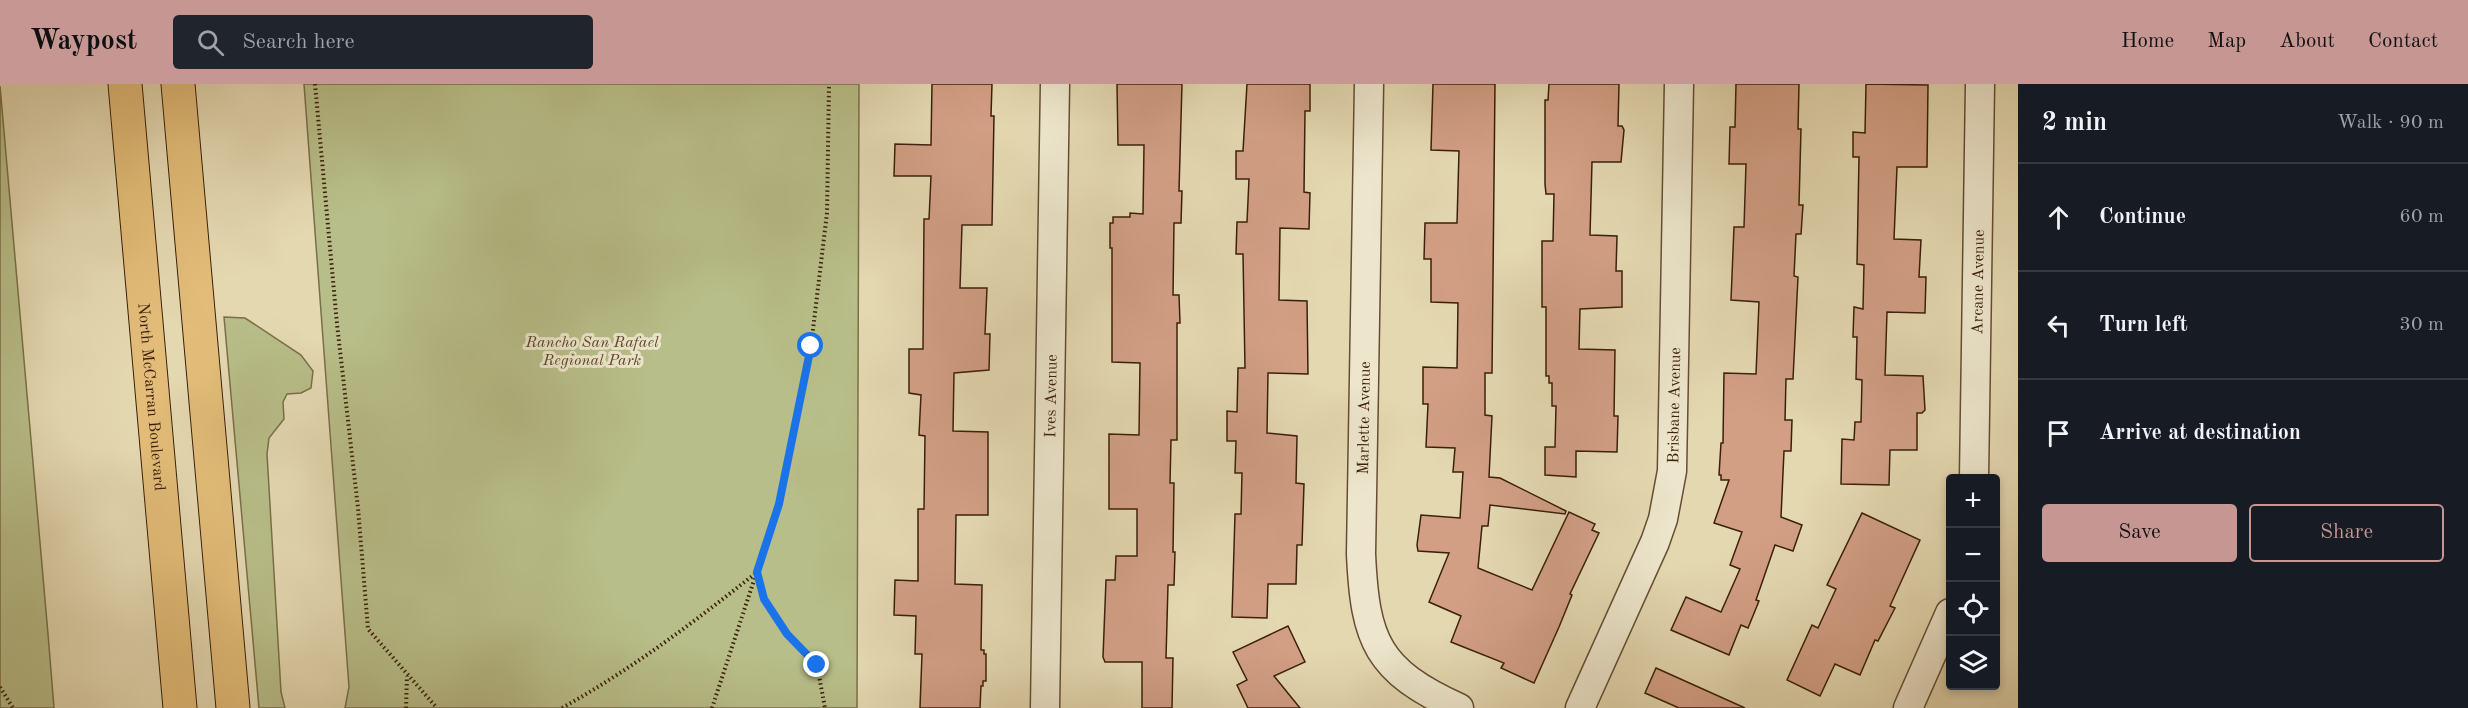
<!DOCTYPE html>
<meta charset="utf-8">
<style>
:root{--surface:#171b24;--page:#20242c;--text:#f1f3f6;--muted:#9ea1a6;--line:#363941;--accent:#c59692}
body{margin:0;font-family:"Old Standard TT",serif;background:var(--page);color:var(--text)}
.controls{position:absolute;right:18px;bottom:18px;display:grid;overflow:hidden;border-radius:6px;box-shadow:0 3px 9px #0003}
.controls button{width:54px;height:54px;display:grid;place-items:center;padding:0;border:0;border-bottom:2px solid var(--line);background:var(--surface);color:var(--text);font:30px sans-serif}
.stop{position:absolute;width:18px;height:18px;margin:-14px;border:4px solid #1a73e8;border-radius:50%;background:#fff}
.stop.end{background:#1a73e8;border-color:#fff;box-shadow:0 2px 6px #0008}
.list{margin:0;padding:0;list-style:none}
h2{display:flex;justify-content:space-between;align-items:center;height:78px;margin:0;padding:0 24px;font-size:26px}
h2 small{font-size:20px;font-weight:400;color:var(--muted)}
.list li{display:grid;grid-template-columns:39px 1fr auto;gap:18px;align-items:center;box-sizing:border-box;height:108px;padding:0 24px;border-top:2px solid var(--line)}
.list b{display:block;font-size:22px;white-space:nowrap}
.list em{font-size:20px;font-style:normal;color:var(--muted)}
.actions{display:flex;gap:12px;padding:18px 24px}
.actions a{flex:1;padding:14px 0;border:2px solid var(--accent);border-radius:6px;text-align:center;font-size:21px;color:var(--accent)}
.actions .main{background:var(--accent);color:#111}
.icon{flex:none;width:33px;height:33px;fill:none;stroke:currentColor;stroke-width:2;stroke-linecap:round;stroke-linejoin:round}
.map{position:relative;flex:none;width:2018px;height:624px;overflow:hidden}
header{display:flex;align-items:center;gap:36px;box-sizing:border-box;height:84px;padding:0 30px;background:var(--accent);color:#111}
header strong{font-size:28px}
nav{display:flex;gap:33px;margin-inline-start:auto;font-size:21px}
.search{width:420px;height:54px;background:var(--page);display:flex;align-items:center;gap:15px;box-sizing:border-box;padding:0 21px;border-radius:6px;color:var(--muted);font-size:22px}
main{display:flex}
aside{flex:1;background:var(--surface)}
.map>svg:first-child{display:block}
</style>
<header>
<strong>Waypost</strong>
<div class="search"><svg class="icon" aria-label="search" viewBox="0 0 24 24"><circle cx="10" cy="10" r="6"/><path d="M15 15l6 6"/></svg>Search here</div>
<nav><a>Home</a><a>Map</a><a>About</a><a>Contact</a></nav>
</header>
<main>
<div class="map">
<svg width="2018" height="624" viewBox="0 0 2018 624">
<rect width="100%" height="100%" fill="#e4d8b1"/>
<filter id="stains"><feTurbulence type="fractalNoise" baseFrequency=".00333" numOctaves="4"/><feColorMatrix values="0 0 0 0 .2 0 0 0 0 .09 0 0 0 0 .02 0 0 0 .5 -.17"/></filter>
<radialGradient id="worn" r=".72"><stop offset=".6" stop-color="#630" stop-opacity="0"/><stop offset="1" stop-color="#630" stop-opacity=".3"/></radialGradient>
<g fill="#b8be89" stroke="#7a6f49" stroke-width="1.5">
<polygon points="304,0 859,0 857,624 345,624 349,603"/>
<polygon points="0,2 48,550 54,624 0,624"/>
<polygon points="224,233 245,234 301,271 313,287 311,304 301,309 287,310 283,318 284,335 269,354 267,370 281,608 285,624 259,624"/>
</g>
<g fill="#d29f85" stroke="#3b2009" stroke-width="1.5">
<polygon points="932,0 992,0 991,32 994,32 992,141 962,141 960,204 987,204 985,250 990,250 989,286 954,289 953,347 988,348 988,431 956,431 955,500 982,501 981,566 984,566 984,570 986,570 986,597 983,597 983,602 981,602 980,624 920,624 922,570 915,570 916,532 894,531 895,496 918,497 918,425 924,425 925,352 919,351 921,311 909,309 909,265 923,265 924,135 929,135 931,92 894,92 895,60 931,61"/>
<polygon points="1117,0 1182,0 1179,107 1182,107 1181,139 1174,139 1173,211 1179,211 1180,239 1177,239 1177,356 1171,356 1170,399 1174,399 1173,468 1175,468 1174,501 1168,501 1166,574 1173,574 1172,624 1142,624 1142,578 1105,578 1103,573 1106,496 1115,496 1116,472 1137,472 1137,425 1109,425 1109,350 1139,351 1140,279 1112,278 1112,164 1110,164 1110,139 1113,139 1113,133 1130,133 1130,129 1143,130 1144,61 1118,61"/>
<polygon points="1247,0 1310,0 1310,27 1305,27 1304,108 1310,109 1309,145 1280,144 1279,216 1307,217 1308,290 1268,289 1267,349 1297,352 1296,399 1304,400 1302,461 1297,461 1296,500 1268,500 1267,534 1232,533 1235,430 1241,430 1242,389 1235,389 1236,357 1227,357 1227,327 1237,328 1238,284 1245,284 1243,170 1236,170 1237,138 1247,138 1249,95 1236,95 1236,67 1243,67"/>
<polygon points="1433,0 1495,0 1492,289 1485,289 1485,331 1492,332 1489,393 1500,394 1566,427 1565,430 1490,421 1488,442 1482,442 1478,484 1532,506 1569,428 1595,440 1592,446 1599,449 1570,510 1572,511 1559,543 1534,599 1501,584 1504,579 1451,558 1461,532 1429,518 1449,469 1418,467 1417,461 1421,431 1460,434 1463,388 1453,388 1455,364 1426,363 1428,320 1423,320 1423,283 1457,284 1458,219 1431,218 1431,175 1424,175 1425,139 1457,139 1459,67 1431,66"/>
<polygon points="1549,0 1619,0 1618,42 1622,42 1624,46 1621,78 1592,78 1590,151 1617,152 1616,187 1622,187 1622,223 1580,225 1579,265 1615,266 1614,332 1618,332 1617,368 1576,367 1576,393 1545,391 1545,363 1555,363 1556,322 1552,322 1552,299 1549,299 1549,292 1546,292 1546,223 1542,223 1542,157 1553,157 1554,110 1546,110 1545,100 1545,16 1548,16"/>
<polygon points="1736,0 1799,0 1798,45 1801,45 1799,121 1803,121 1801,150 1796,150 1794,192 1798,193 1793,295 1786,295 1785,336 1792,336 1791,367 1784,367 1781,433 1802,441 1793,467 1775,461 1756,516 1759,517 1748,544 1741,541 1729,571 1671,546 1686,513 1721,528 1740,485 1730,481 1742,448 1714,439 1729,396 1721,396 1721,391 1719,391 1721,359 1723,359 1724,289 1756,290 1759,218 1731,216 1734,143 1744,143 1746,80 1729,80 1730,43 1735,43"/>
<polygon points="1866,0 1928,1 1927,83 1897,83 1894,155 1921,156 1919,193 1926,193 1925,229 1887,228 1885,291 1923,292 1925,326 1922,329 1917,329 1917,366 1890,366 1889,401 1841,400 1842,355 1854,356 1855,338 1861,338 1862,296 1856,295 1857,253 1853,253 1854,223 1863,225 1864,181 1857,180 1859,73 1853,73 1853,48 1865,49"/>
<polygon points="1862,429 1920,456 1890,522 1895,524 1878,557 1875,556 1860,591 1835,580 1820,612 1787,596 1812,541 1818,544 1836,505 1827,501"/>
<polygon points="1288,542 1305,578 1274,592 1300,624 1248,624 1237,601 1247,596 1233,568"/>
<polygon points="1656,584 1745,624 1679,624 1645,609"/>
</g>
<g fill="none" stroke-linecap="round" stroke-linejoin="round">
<g stroke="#654e33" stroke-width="31">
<g id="minor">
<path d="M 1369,0 L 1361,470 C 1365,557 1377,587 1459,624"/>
<path id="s1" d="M 1974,394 L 1980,0"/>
<path id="s2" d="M 1045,624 L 1055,0"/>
<path id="s3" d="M 1580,624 L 1655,458 L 1663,435 L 1672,387 L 1679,0"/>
<polyline points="1908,624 1950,529"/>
</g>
</g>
<g stroke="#3b2009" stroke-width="35">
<g id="primary">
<path id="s4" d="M 125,0 L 180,624"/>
<polyline points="178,0 233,624"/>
</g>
</g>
<g stroke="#3b2009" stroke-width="4" stroke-dasharray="1.5 3" stroke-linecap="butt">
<polyline points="315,0 337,240 358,424 368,545 437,624"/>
<polyline points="757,489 764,515 787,550 817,581 825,624"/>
<polyline points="0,603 13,624"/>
<polyline points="406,624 407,592"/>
<path d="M 562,624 C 632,585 694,538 756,489"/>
<polyline points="712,624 779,420 811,262 827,129 829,0"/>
</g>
<use href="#minor" stroke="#ede6cc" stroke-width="28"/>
<use href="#primary" stroke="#e2bc78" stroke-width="33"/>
</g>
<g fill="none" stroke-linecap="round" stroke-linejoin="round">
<polyline stroke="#1a73e8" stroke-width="8" points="811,262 779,420 757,488 764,515 787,550 817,581"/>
</g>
<g text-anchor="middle" stroke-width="6" stroke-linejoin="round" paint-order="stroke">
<g font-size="16" fill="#3b2009" stroke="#ede6cc">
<text dy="6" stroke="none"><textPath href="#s1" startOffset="196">Arcane Avenue</textPath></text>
<text dy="6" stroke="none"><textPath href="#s4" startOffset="314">North McCarran Boulevard</textPath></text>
<text dy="6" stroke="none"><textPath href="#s2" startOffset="312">Ives Avenue</textPath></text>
<text dy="6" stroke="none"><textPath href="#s3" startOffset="321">Brisbane Avenue</textPath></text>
<text transform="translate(1363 334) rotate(-89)" y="6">Marlette Avenue</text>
</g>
<g font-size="16" font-style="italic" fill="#5a4829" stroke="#ede6cc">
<text x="592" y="263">Rancho San Rafael<tspan x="592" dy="18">Regional Park</tspan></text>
</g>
</g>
<rect width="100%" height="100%" filter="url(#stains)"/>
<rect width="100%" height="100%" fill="url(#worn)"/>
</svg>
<div class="controls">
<button>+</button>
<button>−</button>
<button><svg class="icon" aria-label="locate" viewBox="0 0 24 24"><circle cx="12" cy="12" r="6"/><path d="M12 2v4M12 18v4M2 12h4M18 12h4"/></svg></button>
<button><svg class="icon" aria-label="layers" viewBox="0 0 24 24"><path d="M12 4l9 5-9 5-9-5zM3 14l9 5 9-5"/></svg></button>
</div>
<div class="stop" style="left:811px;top:262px"></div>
<div class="stop end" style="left:817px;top:581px"></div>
</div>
<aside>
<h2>2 min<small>Walk · 90 m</small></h2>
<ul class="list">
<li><svg class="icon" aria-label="ahead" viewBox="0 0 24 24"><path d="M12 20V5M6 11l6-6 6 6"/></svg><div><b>Continue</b></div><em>60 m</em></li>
<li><svg class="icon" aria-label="left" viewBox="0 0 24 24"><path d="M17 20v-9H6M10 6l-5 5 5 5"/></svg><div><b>Turn left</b></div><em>30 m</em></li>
<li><svg class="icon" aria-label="arrive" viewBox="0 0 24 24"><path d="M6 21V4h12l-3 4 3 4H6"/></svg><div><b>Arrive at destination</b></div></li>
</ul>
<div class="actions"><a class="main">Save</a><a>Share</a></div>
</aside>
</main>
